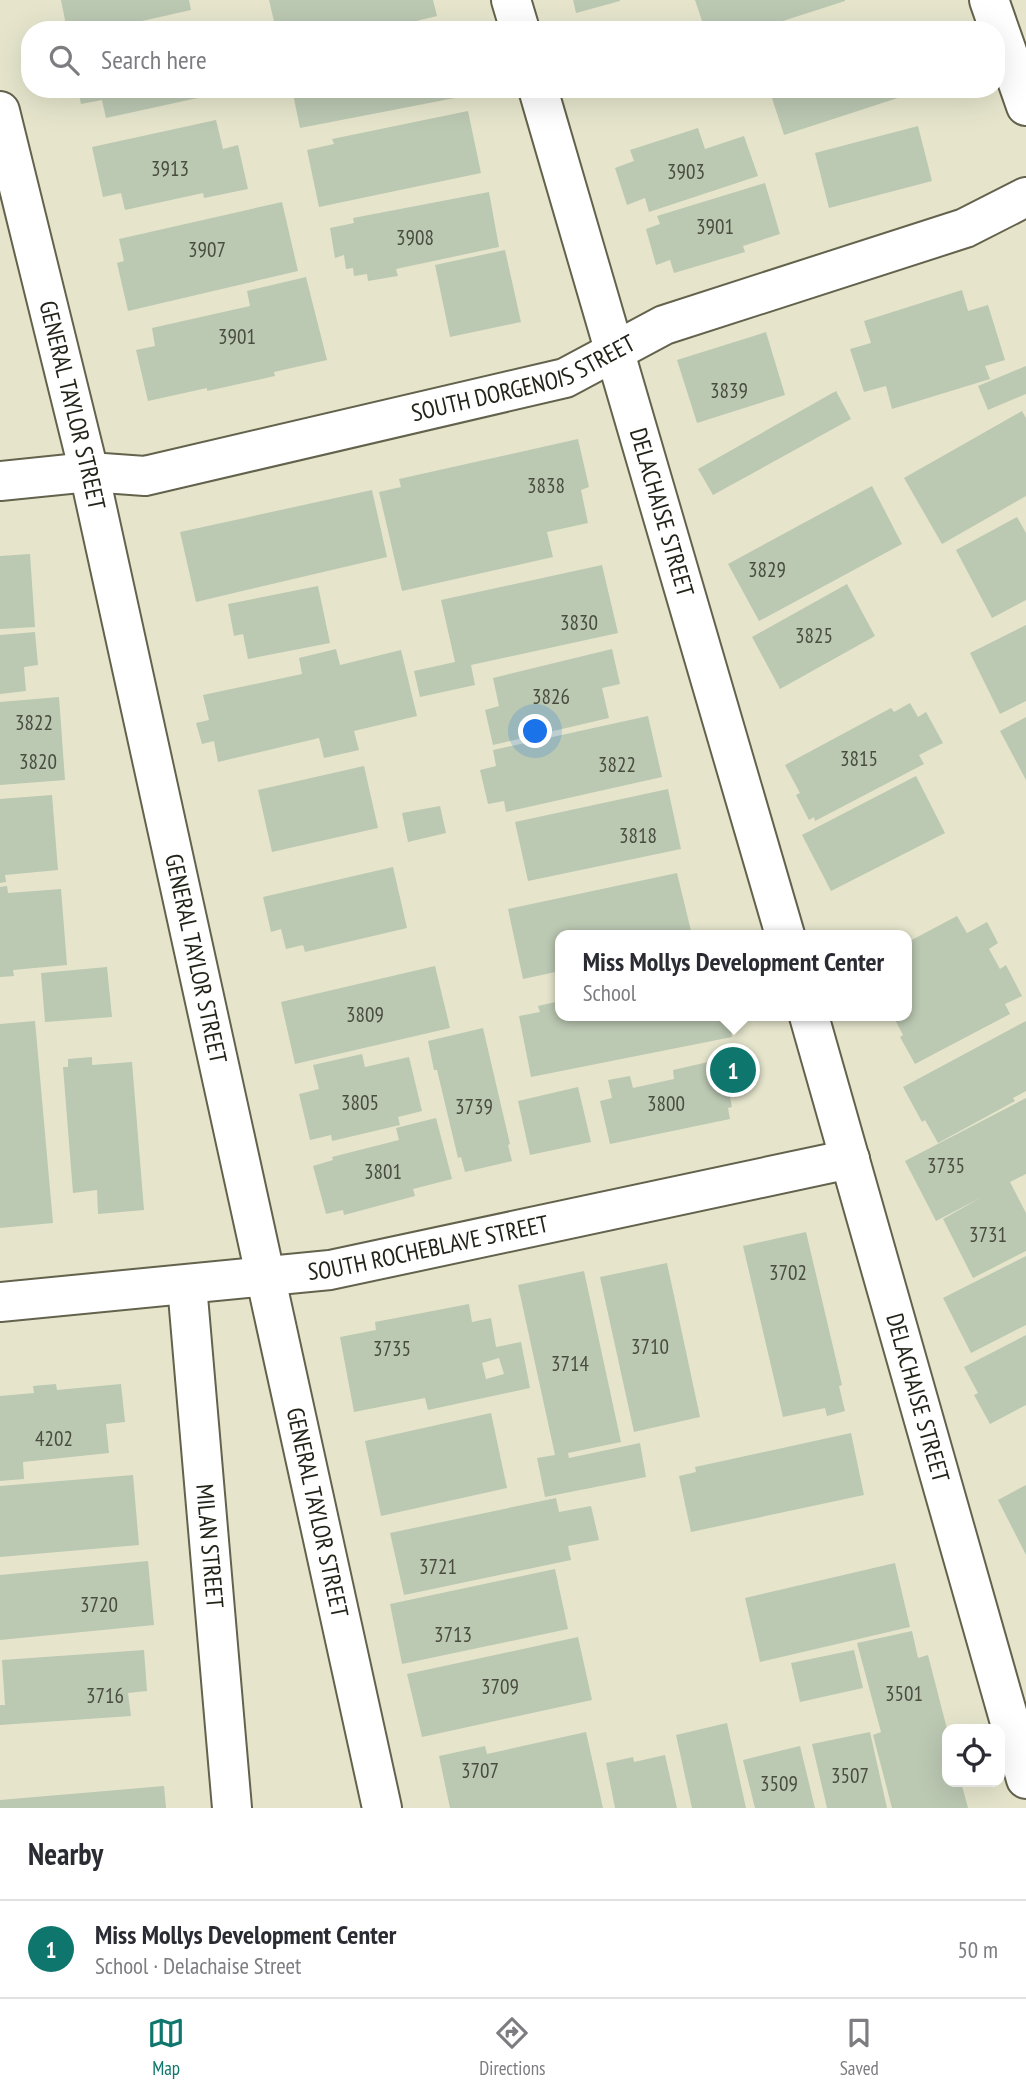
<!DOCTYPE html>
<meta charset="utf-8">
<style>
:root{--surface:#fff;--page:#f2f2f3;--text:#2b2b33;--muted:#7c7c81;--line:#e1e1e2;--accent:#0f766e}
body{margin:0;font-family:"PT Sans Narrow",sans-serif;background:var(--page);color:var(--text)}
.controls{position:absolute;right:21px;bottom:21px;display:grid;overflow:hidden;border-radius:14px;box-shadow:0 7px 28px #0002}
.controls button{width:63px;height:63px;display:grid;place-items:center;padding:0;border:0;border-bottom:2px solid var(--line);background:var(--surface);color:var(--text);font:35px sans-serif}
.you{position:absolute;left:536px;top:732px;width:24px;height:24px;margin:-18px;border:5px solid #fff;border-radius:50%;background:#1a73e8;box-shadow:0 0 0 10px #1a73e833}
.badge{display:grid;place-items:center;width:46px;height:46px;border-radius:50%;background:var(--accent);color:#fff;font-size:23px;font-weight:700}
.pin{position:absolute;translate:-50% -50%;border:4px solid #fff;box-shadow:0 2px 7px #0006}
.popup{position:absolute;left:555px;top:930px;width:357px;height:91px;box-sizing:border-box;display:grid;place-content:center;border-radius:14px;background:var(--surface);filter:drop-shadow(0 2px 5px #0005);font-size:23px;white-space:nowrap;color:var(--muted)}
.popup b{font-size:26px;color:var(--text)}
.popup::after{content:'';position:absolute;left:50%;top:100%;margin-left:-14px;border:14px solid transparent;border-top-color:var(--surface)}
.list{margin:0;padding:0;list-style:none}
h2{display:flex;justify-content:space-between;align-items:center;height:91px;margin:0;padding:0 28px;font-size:30px}
h2 small{font-size:23px;font-weight:400;color:var(--muted)}
.list li{display:grid;grid-template-columns:46px 1fr auto;gap:21px;align-items:center;box-sizing:border-box;height:98px;padding:0 28px;border-top:2px solid var(--line)}
.list b{display:block;font-size:26px;white-space:nowrap}
.list p{margin:0;font-size:23px;white-space:nowrap;color:var(--muted)}
.list em{font-size:23px;font-style:normal;color:var(--muted)}
.icon{flex:none;width:38px;height:38px;fill:none;stroke:currentColor;stroke-width:2;stroke-linecap:round;stroke-linejoin:round}
.map{position:relative;flex:none;width:1026px;height:1808px;overflow:hidden}
.search{position:absolute;background:var(--surface);box-shadow:0 7px 28px #0002;left:21px;right:21px;top:21px;height:77px;display:flex;align-items:center;gap:18px;box-sizing:border-box;padding:0 24px;border-radius:28px;color:var(--muted);font-size:26px}
.sheet{height:189px;background:var(--surface)}
nav{display:flex;justify-content:space-around;align-items:center;box-sizing:border-box;height:98px;border-top:2px solid var(--line);background:var(--surface);font-size:19px;color:var(--muted)}
nav a{display:grid;justify-items:center;gap:4px}
nav .on{color:var(--accent)}
.map>svg:first-child{display:block}
</style>
<div class="map">
<svg width="1026" height="1808" viewBox="0 0 1026 1808">
<rect width="100%" height="100%" fill="#e6e5cc"/>
<g fill="#bbc8b2" fill-rule="evenodd">
<polygon points="61,0 189,0 191,10 102,30 67,30"/>
<polygon points="269,0 433,0 437,16 379,30 276,30"/>
<polygon points="573,0 620,0 620,1 576,13"/>
<polygon points="695,0 845,0 845,1 755,30 705,30"/>
<polygon points="78,89 215,89 216,94 106,118 102,100 81,104"/>
<polygon points="292,89 458,89 460,97 300,128"/>
<polygon points="769,89 912,89 913,93 784,135"/>
<polygon points="468,111 481,173 319,207 307,150 334,144 332,139"/>
<polygon points="216,120 223,149 238,145 248,189 204,198 203,193 125,210 121,193 103,197 92,147"/>
<polygon points="918,126 932,181 829,208 815,153"/>
<polygon points="698,128 705,149 744,136 758,176 649,212 645,198 627,205 615,168 634,161 630,150"/>
<polygon points="765,183 780,234 743,246 745,252 674,273 670,260 656,265 646,229 660,224 657,216"/>
<polygon points="489,192 499,247 396,269 398,276 368,281 367,274 354,276 353,268 346,269 344,255 335,258 330,228 354,223 353,218"/>
<polygon points="282,202 298,271 128,311 117,263 124,261 119,239"/>
<polygon points="505,250 521,322 450,337 435,265"/>
<polygon points="306,277 327,360 274,372 275,376 207,391 207,388 148,401 136,350 155,346 152,328 250,306 247,291"/>
<polygon points="962,290 968,311 988,305 1005,360 985,366 990,379 892,409 886,386 864,392 850,349 871,343 864,321"/>
<polygon points="766,332 785,395 697,423 677,360"/>
<polygon points="1026,366 1026,394 988,410 978,386"/>
<polygon points="836,391 851,419 713,495 698,469"/>
<polygon points="1022,411 1026,418 1026,496 942,544 904,478"/>
<polygon points="578,439 589,487 581,490 588,523 547,532 553,557 402,591 379,492 401,487 399,479"/>
<polygon points="872,486 902,544 759,621 728,564"/>
<polygon points="372,490 387,557 196,602 180,532"/>
<polygon points="1017,517 1026,533 1026,600 992,618 956,550"/>
<polygon points="30,554 35,627 0,629 0,556"/>
<polygon points="602,565 618,633 471,665 475,685 420,697 414,671 455,662 441,600"/>
<polygon points="847,584 875,636 780,689 752,637"/>
<polygon points="318,586 330,643 248,659 243,634 234,636 228,604"/>
<polygon points="1026,625 1026,701 1000,714 970,653"/>
<polygon points="35,632 38,665 24,667 26,691 0,694 0,635"/>
<polygon points="336,649 340,665 401,650 417,716 354,731 359,750 324,758 319,738 218,762 214,741 202,744 196,723 209,720 203,695 302,674 299,658"/>
<polygon points="612,649 620,684 602,688 609,718 493,745 485,710 499,706 493,678"/>
<polygon points="59,697 65,780 0,785 0,702"/>
<polygon points="910,703 918,717 926,712 943,743 919,755 924,764 815,821 814,817 809,820 796,795 800,793 785,765 891,708 894,712"/>
<polygon points="648,716 662,777 506,812 504,801 488,804 480,770 496,766 493,750"/>
<polygon points="1026,717 1026,780 1000,731"/>
<polygon points="364,766 378,828 272,852 258,790"/>
<polygon points="916,776 945,833 831,891 802,835"/>
<polygon points="668,789 681,849 528,881 515,822"/>
<polygon points="52,795 58,870 5,875 6,882 0,883 0,799"/>
<polygon points="440,806 446,833 408,842 402,813"/>
<polygon points="393,867 407,928 305,952 303,945 286,949 281,929 271,932 263,897"/>
<polygon points="677,873 692,935 560,935 560,971 523,979 508,909"/>
<polygon points="7,886 8,893 61,889 67,965 13,970 14,976 0,977 0,887"/>
<polygon points="957,916 967,933 987,922 998,943 989,949 1000,969 1006,965 1022,996 1005,1004 1010,1014 915,1064 900,1037 903,1035 893,1016 906,1016 906,943"/>
<polygon points="435,966 450,1028 295,1064 281,1002"/>
<polygon points="107,967 112,1017 45,1022 41,973"/>
<polygon points="560,1001 560,1016 728,1016 732,1037 531,1077 519,1016 540,1012 538,1006"/>
<polygon points="35,1021 53,1223 0,1228 0,1024"/>
<polygon points="1026,1021 1026,1091 1013,1098 1015,1101 938,1143 925,1120 922,1122 903,1087"/>
<polygon points="483,1028 510,1144 508,1145 512,1161 465,1172 461,1157 458,1158 437,1070 434,1070 428,1041"/>
<polygon points="362,1054 365,1067 409,1057 422,1111 398,1117 400,1125 332,1141 331,1135 310,1140 299,1094 319,1089 313,1065"/>
<polygon points="92,1057 92,1065 132,1062 144,1210 98,1214 97,1190 73,1193 63,1067 68,1067 68,1059"/>
<polygon points="717,1060 719,1073 725,1072 732,1107 728,1108 730,1119 610,1144 600,1101 612,1098 608,1080 630,1076 633,1088 674,1079 673,1070"/>
<polygon points="578,1087 591,1142 530,1155 518,1101"/>
<polygon points="1026,1098 1026,1174 1010,1182 1026,1213 1026,1251 973,1278 943,1219 982,1197 936,1221 905,1161"/>
<polygon points="436,1118 452,1179 413,1189 415,1196 344,1215 343,1210 326,1214 313,1166 333,1160 332,1157 399,1140 396,1128"/>
<polygon points="806,1232 842,1385 839,1386 845,1411 827,1416 825,1408 783,1417 743,1246"/>
<polygon points="1026,1256 1026,1325 971,1353 943,1298"/>
<polygon points="667,1263 700,1417 634,1432 600,1277"/>
<polygon points="584,1271 621,1442 568,1453 569,1458 640,1443 646,1477 545,1497 537,1458 555,1455 518,1285"/>
<path d="M 469,1304 L 472,1322 L 491,1318 L 496,1347 L 521,1342 L 530,1388 L 428,1410 L 425,1398 L 354,1412 L 340,1337 L 376,1330 L 375,1322 ZM 499,1358 L 504,1374 L 486,1379 L 482,1363 Z"/>
<polygon points="1026,1335 1026,1405 990,1424 974,1395 978,1393 964,1367"/>
<polygon points="56,1384 57,1390 121,1384 125,1422 106,1424 109,1453 23,1462 24,1479 0,1481 0,1396 34,1393 33,1386"/>
<polygon points="491,1413 507,1488 381,1516 365,1441"/>
<polygon points="851,1433 864,1495 691,1532 679,1476 696,1472 695,1467"/>
<polygon points="133,1475 139,1545 0,1557 0,1486"/>
<polygon points="1026,1485 1026,1555 998,1500"/>
<polygon points="556,1498 559,1512 591,1506 599,1540 568,1546 571,1560 404,1595 390,1533"/>
<polygon points="148,1561 154,1625 0,1640 0,1575"/>
<polygon points="895,1563 910,1627 760,1662 745,1598"/>
<polygon points="555,1569 568,1629 402,1664 390,1604"/>
<polygon points="912,1631 918,1658 928,1655 947,1729 947,1782 961,1782 968,1808 892,1808 873,1735 881,1732 857,1643"/>
<polygon points="578,1637 592,1700 422,1737 407,1674"/>
<polygon points="144,1650 147,1691 128,1693 131,1716 0,1725 0,1705 5,1705 2,1660"/>
<polygon points="854,1650 863,1688 800,1702 791,1663"/>
<polygon points="727,1723 746,1808 692,1808 676,1735"/>
<polygon points="586,1732 603,1808 450,1808 439,1756 485,1746 487,1754"/>
<polygon points="870,1732 887,1808 827,1808 812,1744"/>
<polygon points="800,1746 815,1808 755,1808 743,1760"/>
<polygon points="665,1755 677,1808 615,1808 606,1763 633,1757 634,1762"/>
<polygon points="164,1786 166,1808 0,1808 0,1800"/>
</g>
<g fill="none" stroke-linecap="round" stroke-linejoin="round">
<g stroke="#63624c" stroke-width="42">
<g id="street">
<polyline points="511,0 520,30"/>
<polyline points="989,0 1026,106"/>
<path id="s1" d="M 538,89 L 785,935"/>
<path id="s2" d="M 0,111 L 89,472 L 382,1808"/>
<path id="s3" d="M 0,481 L 89,472 L 145,476 L 565,378 L 664,325 L 965,228 L 1026,197"/>
<path id="s4" d="M 809,1016 L 1026,1779"/>
<path id="s5" d="M 187,1285 L 232,1808"/>
<path id="s6" d="M 0,1302 L 330,1270 L 850,1159"/>
</g>
</g>
<use href="#street" stroke="#fff" stroke-width="38"/>
</g>
<g text-anchor="middle" stroke-width="6" stroke-linejoin="round" paint-order="stroke">
<g font-size="21" fill="#494c3f">
<text x="170" y="176">3913</text>
<text x="686" y="179">3903</text>
<text x="715" y="234">3901</text>
<text x="415" y="245">3908</text>
<text x="207" y="257">3907</text>
<text x="237" y="344">3901</text>
<text x="729" y="398">3839</text>
<text x="546" y="493">3838</text>
<text x="767" y="577">3829</text>
<text x="579" y="630">3830</text>
<text x="814" y="643">3825</text>
<text x="551" y="704">3826</text>
<text x="34" y="730">3822</text>
<text x="859" y="766">3815</text>
<text x="38" y="769">3820</text>
<text x="617" y="772">3822</text>
<text x="638" y="843">3818</text>
<text x="365" y="1022">3809</text>
<text x="360" y="1110">3805</text>
<text x="666" y="1111">3800</text>
<text x="474" y="1114">3739</text>
<text x="946" y="1173">3735</text>
<text x="383" y="1179">3801</text>
<text x="988" y="1242">3731</text>
<text x="788" y="1280">3702</text>
<text x="650" y="1354">3710</text>
<text x="392" y="1356">3735</text>
<text x="570" y="1371">3714</text>
<text x="54" y="1446">4202</text>
<text x="438" y="1574">3721</text>
<text x="99" y="1612">3720</text>
<text x="453" y="1642">3713</text>
<text x="500" y="1694">3709</text>
<text x="904" y="1701">3501</text>
<text x="105" y="1703">3716</text>
<text x="480" y="1778">3707</text>
<text x="850" y="1783">3507</text>
<text x="779" y="1791">3509</text>
</g>
<g font-size="24" fill="#232319" stroke="#e6e5cc">
<text dy="8" stroke="none"><textPath href="#s3" startOffset="537">SOUTH DORGENOIS STREET</textPath></text>
<text dy="8" stroke="none"><textPath href="#s2" startOffset="303">GENERAL TAYLOR STREET</textPath></text>
<text dy="8" stroke="none"><textPath href="#s1" startOffset="441">DELACHAISE STREET</textPath></text>
<text dy="8" stroke="none"><textPath href="#s2" startOffset="870">GENERAL TAYLOR STREET</textPath></text>
<text dy="8" stroke="none"><textPath href="#s6" startOffset="432">SOUTH ROCHEBLAVE STREET</textPath></text>
<text dy="8" stroke="none"><textPath href="#s4" startOffset="397">DELACHAISE STREET</textPath></text>
<text dy="8" stroke="none"><textPath href="#s2" startOffset="1437">GENERAL TAYLOR STREET</textPath></text>
<text dy="8" stroke="none"><textPath href="#s5" startOffset="262">MILAN STREET</textPath></text>
</g>
</g>
</svg>
<div class="controls">
<button><svg class="icon" aria-label="locate" viewBox="0 0 24 24"><circle cx="12" cy="12" r="6"/><path d="M12 2v4M12 18v4M2 12h4M18 12h4"/></svg></button>
</div>
<div class="you"></div>
<div class="pin badge" style="left:733px;top:1070px">1</div>
<div class="popup"><b>Miss Mollys Development Center</b>School</div>
<div class="search"><svg class="icon" aria-label="search" viewBox="0 0 24 24"><circle cx="10" cy="10" r="6"/><path d="M15 15l6 6"/></svg>Search here</div>
</div>
<section class="sheet">
<h2>Nearby<small></small></h2>
<ul class="list">
<li><span class="badge">1</span><div><b>Miss Mollys Development Center</b><p>School · Delachaise Street</p></div><em>50 m</em></li>
</ul>
</section>
<nav>
<a class="on"><svg class="icon" aria-label="map" viewBox="0 0 24 24"><path d="M3 6l6-2 6 2 6-2v14l-6 2-6-2-6 2zM9 4v14M15 6v14"/></svg>Map</a>
<a><svg class="icon" aria-label="directions" viewBox="0 0 24 24"><path d="M12 3l9 9-9 9-9-9zM9 14v-3h6M13 9l2 2-2 2"/></svg>Directions</a>
<a><svg class="icon" aria-label="saved" viewBox="0 0 24 24"><path d="M7 4h10v16l-5-4-5 4z"/></svg>Saved</a>
</nav>
